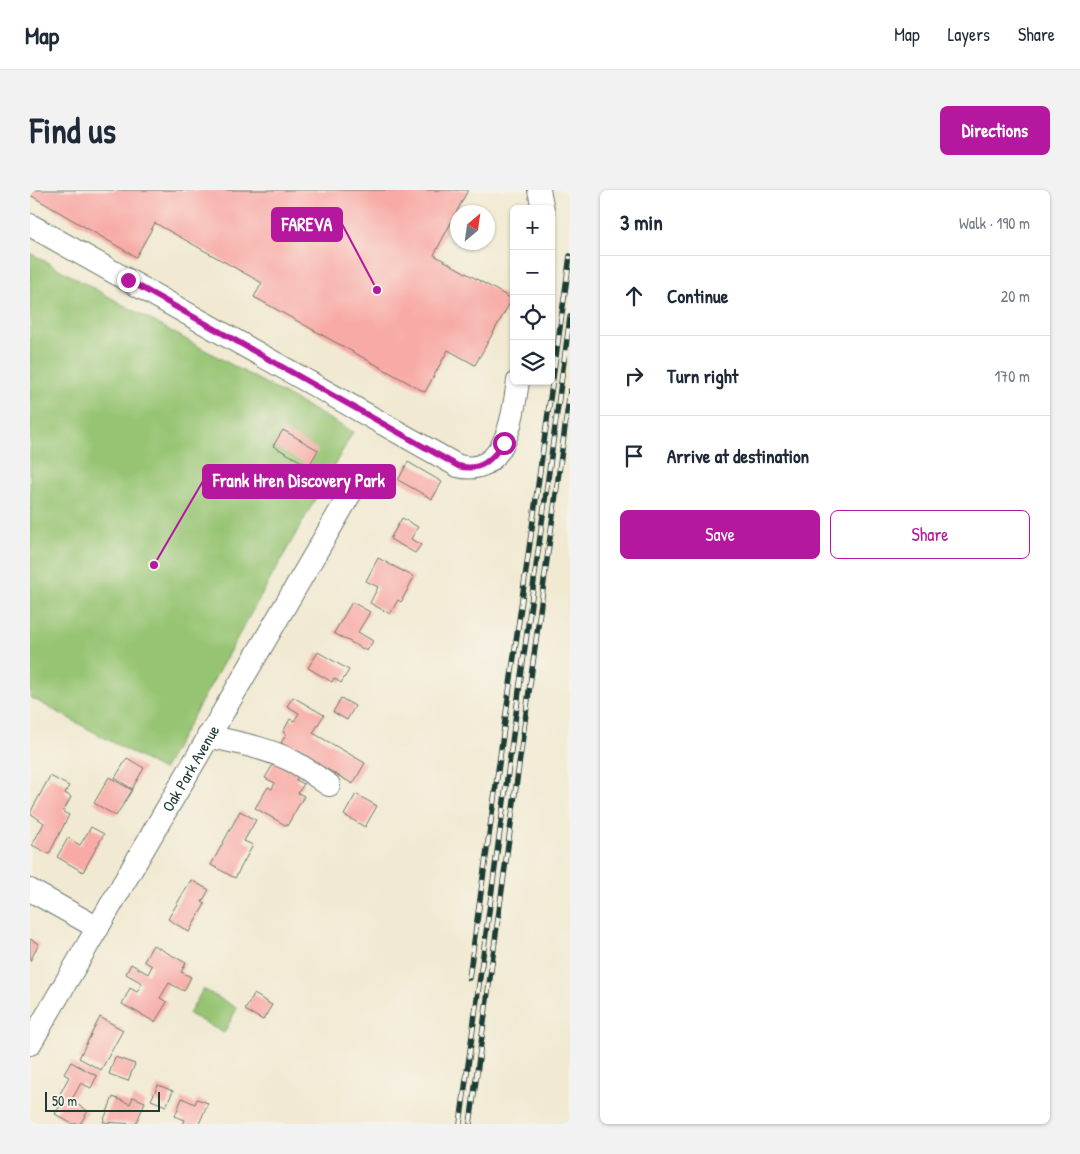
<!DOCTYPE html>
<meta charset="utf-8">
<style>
:root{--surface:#fff;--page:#f2f2f3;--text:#1f2937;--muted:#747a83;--line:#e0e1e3;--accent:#b5179e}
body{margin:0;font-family:"Patrick Hand",sans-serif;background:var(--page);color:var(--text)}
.controls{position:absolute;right:15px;top:15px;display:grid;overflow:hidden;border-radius:8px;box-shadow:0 1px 4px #0004}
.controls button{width:45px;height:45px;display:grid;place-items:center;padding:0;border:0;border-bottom:1px solid var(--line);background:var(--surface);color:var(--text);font:25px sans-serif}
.compass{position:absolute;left:420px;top:15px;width:45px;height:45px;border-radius:50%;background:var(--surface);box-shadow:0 1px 4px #0004;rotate:29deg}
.scale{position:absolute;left:15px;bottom:12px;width:115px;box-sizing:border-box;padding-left:5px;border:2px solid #1f3d34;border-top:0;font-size:14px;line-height:18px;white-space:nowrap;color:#1f3d34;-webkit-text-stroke:4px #f7f3e8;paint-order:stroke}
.stop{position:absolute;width:15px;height:15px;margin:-11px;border:4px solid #b5179e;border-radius:50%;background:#fff}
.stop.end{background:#b5179e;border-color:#fff;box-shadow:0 1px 5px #0008}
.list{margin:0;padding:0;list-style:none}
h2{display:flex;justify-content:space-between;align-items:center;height:65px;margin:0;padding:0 20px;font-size:21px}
h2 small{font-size:16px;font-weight:400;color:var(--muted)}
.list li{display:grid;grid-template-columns:32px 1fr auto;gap:15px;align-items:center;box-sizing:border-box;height:80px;padding:0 20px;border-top:1px solid var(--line)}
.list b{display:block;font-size:19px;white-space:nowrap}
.list em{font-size:16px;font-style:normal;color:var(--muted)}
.actions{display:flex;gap:10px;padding:15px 20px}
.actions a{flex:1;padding:11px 0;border:1px solid var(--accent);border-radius:8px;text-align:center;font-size:18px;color:var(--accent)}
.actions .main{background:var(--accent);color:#fff}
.icon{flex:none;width:28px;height:28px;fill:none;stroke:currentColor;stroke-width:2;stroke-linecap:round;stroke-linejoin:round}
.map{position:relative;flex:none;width:540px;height:934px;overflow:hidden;border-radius:8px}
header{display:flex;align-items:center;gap:30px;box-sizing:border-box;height:70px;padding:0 25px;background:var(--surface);border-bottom:1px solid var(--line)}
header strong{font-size:24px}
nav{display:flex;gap:28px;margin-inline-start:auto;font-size:18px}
.intro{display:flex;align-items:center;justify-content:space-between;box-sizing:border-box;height:120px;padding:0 30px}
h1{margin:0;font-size:35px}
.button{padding:12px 22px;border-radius:8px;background:var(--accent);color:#fff;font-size:18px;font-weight:700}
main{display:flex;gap:30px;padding:0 30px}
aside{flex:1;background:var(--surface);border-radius:8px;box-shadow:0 1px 4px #0004}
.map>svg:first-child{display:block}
</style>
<header>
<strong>Map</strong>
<nav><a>Map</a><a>Layers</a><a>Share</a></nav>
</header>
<div class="intro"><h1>Find us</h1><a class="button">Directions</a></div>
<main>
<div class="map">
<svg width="540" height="934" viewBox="0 0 540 934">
<rect width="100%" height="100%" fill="#f7f3e8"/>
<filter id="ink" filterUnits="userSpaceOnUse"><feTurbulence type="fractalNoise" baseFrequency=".02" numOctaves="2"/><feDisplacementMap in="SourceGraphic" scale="10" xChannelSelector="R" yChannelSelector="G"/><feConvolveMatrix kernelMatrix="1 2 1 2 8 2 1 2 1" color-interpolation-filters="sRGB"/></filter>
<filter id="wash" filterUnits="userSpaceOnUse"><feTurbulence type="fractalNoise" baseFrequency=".0096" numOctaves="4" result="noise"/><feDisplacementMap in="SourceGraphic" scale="20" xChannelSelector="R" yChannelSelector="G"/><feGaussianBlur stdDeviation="1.12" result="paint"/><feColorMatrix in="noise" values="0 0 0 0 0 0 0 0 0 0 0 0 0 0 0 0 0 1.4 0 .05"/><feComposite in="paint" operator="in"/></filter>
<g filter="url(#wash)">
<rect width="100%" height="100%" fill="#f1e9d1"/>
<g fill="#96c472" stroke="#5a8053">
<polygon points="0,63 323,242 133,580 0,507"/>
<polygon points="173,799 207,818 194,843 159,824"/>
</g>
<g id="blocks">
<g fill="#f8aaa6">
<polygon points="0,0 438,0 404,65 482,109 445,175 418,160 395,202 224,107 232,93 125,33 106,67 0,5"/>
<polygon points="253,240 288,260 279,276 243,256"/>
<polygon points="378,272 412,292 402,309 368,290"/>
<polygon points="372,328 388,337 381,349 391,355 385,363 360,349"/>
<polygon points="348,368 384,387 371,412 368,410 360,424 340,413 348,397 336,391"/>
<polygon points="322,412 340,422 328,442 343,451 337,461 304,443"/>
<polygon points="288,462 319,480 311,493 304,488 302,492 278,478"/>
<polygon points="263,507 294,525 283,543 335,573 323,594 251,553 256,544 253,542 260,529 264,531 269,523 257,516"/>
<polygon points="311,508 325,516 317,530 303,522"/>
<polygon points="97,568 114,578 102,599 85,588"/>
<polygon points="245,571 269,584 266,590 274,594 268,603 274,606 257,636 225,618 238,597 242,599 245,593 235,588"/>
<polygon points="20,586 39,596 35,603 41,607 33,622 39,625 19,664 2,655 14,633 0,623"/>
<polygon points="79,587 102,600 86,626 64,613"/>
<polygon points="326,604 347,616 335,637 314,625"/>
<polygon points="210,621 226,630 214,651 223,655 205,688 181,675"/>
<polygon points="61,637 74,644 53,682 27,667 38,648 50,655"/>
<polygon points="161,690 179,700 172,712 175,714 159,742 138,729"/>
<polygon points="0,749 9,754 0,771"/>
<polygon points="123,755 156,773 151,782 161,787 154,801 139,793 130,808 137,812 125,832 92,814 100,798 107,802 112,793 96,784 101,774 118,784 122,776 114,771"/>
<polygon points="224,804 242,815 233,830 215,820"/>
<polygon points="70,827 93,840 71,880 49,868"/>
<polygon points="85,867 105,874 98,891 79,884"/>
<polygon points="41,872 67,886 61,898 51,893 41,911 58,921 50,934 42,934 25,924 30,916 25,913 39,887 34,884"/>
<polygon points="128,895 143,901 136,916 121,910"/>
<polygon points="83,907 100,914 103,907 115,912 106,934 73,932"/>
<polygon points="152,908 165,914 167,909 178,913 169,934 153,934 155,930 145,926"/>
</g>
</g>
</g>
<g filter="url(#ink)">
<use href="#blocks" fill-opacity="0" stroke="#68796b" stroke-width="1"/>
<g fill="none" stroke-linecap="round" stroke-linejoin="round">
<g stroke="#68796b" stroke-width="24">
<g id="minor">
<polyline points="509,0 513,19"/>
<path d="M 0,35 L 428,276 C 477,288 483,224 488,191"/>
<path d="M 178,546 C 208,553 239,558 266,573 C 277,579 288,588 299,595"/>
<polyline points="0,700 68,738"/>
<path id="s1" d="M 0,854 L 320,304"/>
</g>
</g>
<use href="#minor" stroke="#fff" stroke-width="22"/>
<g stroke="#1f3d34" stroke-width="5.5">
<g id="rail">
<polyline points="439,788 540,66"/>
<polyline points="430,934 540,127"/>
<polyline points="440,934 540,201"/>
</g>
</g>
<use href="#rail" stroke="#f7f3e8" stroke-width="4" stroke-dasharray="11" stroke-linecap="butt"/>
</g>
</g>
<g fill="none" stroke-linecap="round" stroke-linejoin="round" filter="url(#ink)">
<path stroke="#b5179e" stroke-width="6" d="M 98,90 L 428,276 C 451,282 461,270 474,253"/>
</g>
<g text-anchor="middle" stroke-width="4" stroke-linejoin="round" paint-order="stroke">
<g font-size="16" fill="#1f3d34" stroke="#f7f3e8">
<text dy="6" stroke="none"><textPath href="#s1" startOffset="319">Oak Park Avenue</textPath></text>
</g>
</g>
<path fill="none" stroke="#b5179e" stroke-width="2" d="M347 100L312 34M124 375L173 291"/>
<g fill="#b5179e" stroke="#f7f3e8" stroke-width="2">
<circle cx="347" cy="100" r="5"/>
<circle cx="124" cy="375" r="5"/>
</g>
<g fill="#b5179e" stroke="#b5179e" stroke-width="2">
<rect x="242" y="18" width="70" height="33" rx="5"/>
<rect x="173" y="275" width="192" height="33" rx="5"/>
</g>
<g font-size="18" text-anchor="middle" font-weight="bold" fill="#fff">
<text x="277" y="41">FAREVA</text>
<text x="269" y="297">Frank Hren Discovery Park</text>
</g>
</svg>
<div class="controls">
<button>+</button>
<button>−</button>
<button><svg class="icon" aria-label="locate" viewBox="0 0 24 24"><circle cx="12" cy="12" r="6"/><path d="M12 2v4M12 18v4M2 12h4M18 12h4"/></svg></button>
<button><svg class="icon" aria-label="layers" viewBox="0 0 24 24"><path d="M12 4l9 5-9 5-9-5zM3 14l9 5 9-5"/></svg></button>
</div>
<svg class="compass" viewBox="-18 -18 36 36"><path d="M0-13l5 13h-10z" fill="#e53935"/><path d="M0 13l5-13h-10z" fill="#747a83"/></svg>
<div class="scale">50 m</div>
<div class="stop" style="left:474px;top:253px"></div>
<div class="stop end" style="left:98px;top:90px"></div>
</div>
<aside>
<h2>3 min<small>Walk · 190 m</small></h2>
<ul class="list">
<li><svg class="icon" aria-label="ahead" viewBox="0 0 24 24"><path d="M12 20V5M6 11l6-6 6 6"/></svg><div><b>Continue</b></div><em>20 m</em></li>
<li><svg class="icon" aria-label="right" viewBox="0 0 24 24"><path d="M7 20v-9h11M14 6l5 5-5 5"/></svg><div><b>Turn right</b></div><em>170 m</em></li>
<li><svg class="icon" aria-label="arrive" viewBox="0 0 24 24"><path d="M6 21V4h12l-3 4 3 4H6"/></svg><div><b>Arrive at destination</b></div></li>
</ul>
<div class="actions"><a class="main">Save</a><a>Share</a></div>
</aside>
</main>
